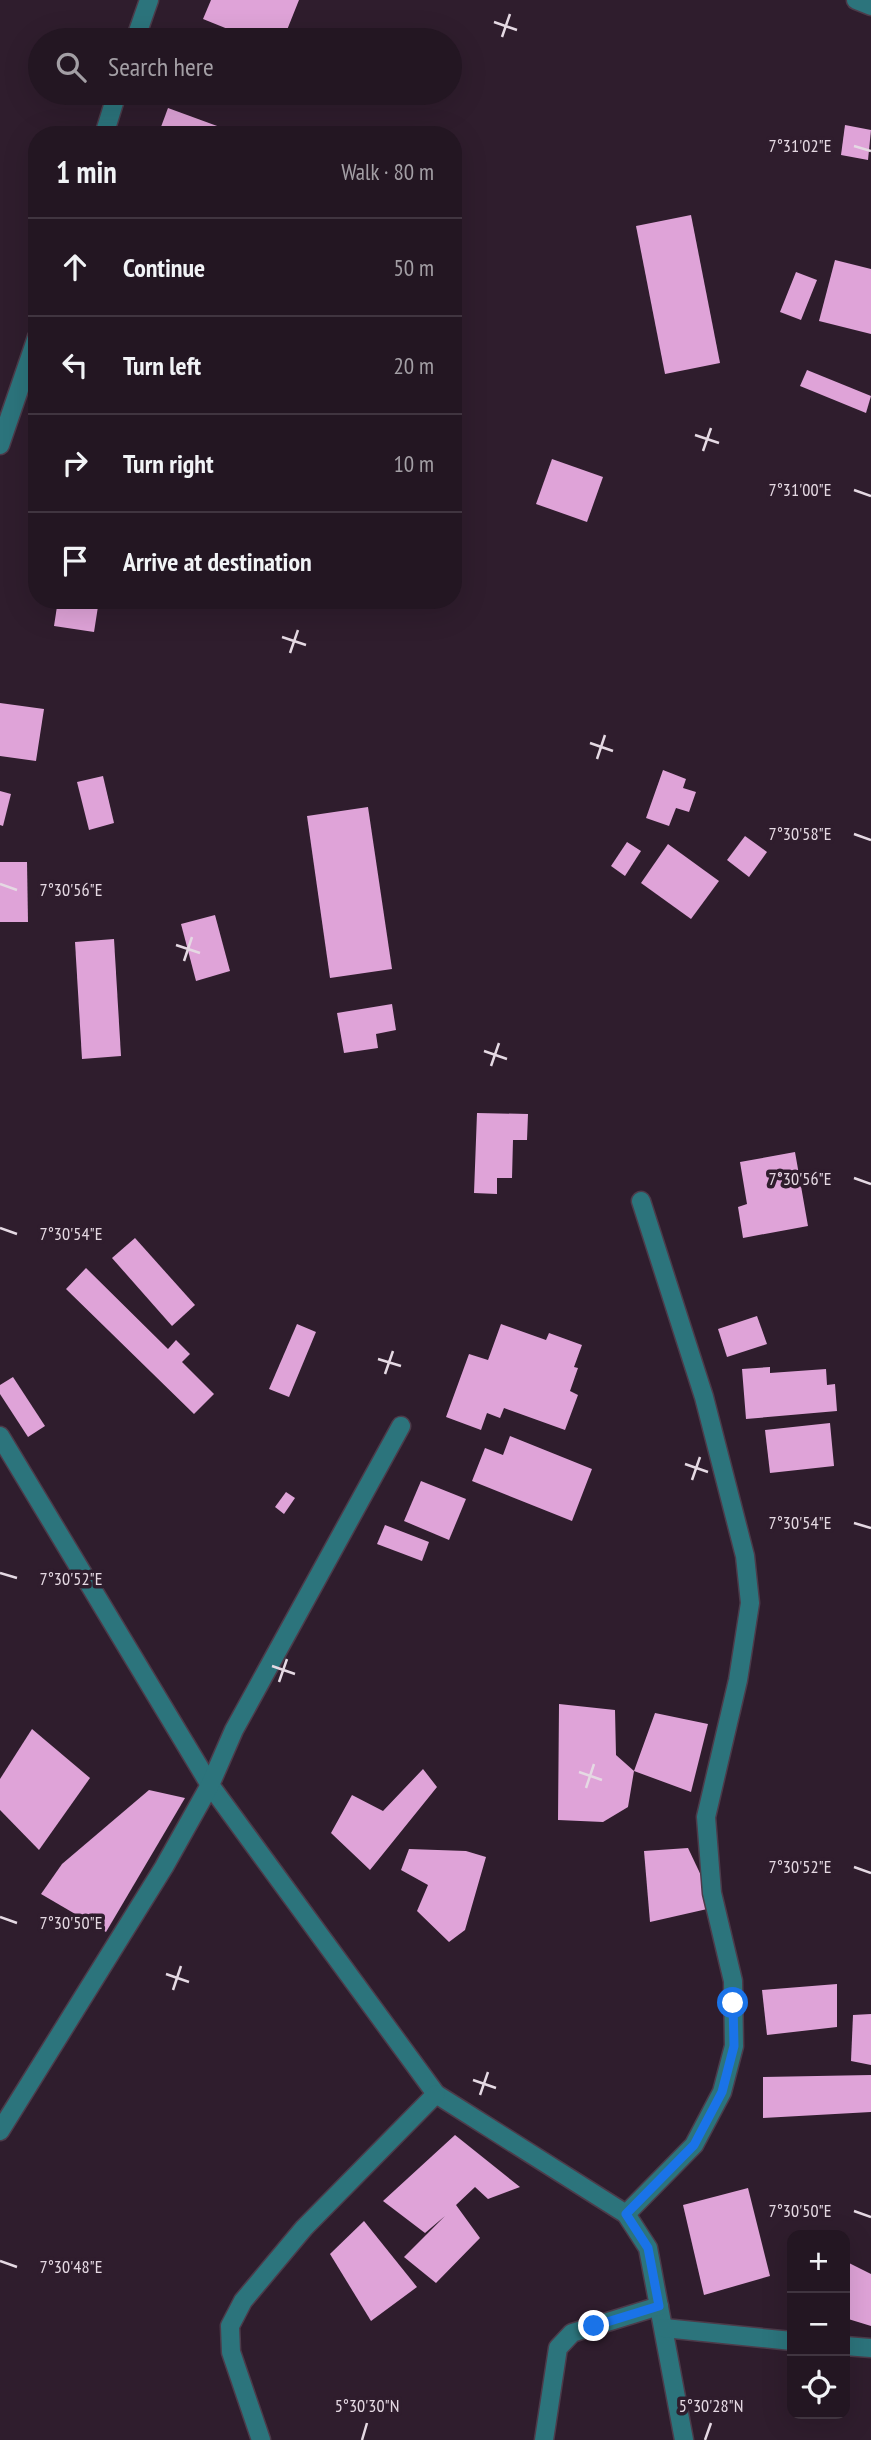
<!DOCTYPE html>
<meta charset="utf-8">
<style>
:root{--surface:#231622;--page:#2f232f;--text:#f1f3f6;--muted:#a39fa5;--line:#403540}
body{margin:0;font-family:"PT Sans Narrow",sans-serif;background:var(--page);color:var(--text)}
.controls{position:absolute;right:21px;bottom:21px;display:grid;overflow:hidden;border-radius:14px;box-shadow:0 7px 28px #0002}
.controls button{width:63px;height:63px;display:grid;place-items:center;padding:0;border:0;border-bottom:2px solid var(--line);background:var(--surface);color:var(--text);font:35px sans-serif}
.stop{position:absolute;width:21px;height:21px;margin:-16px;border:5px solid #1a73e8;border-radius:50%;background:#fff}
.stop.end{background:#1a73e8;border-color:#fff;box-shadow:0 2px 7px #0008}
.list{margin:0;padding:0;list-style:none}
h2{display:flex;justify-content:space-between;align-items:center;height:91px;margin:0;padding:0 28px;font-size:30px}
h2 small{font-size:23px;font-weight:400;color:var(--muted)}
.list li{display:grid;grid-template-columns:46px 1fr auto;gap:21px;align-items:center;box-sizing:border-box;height:98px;padding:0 28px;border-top:2px solid var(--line)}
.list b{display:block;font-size:26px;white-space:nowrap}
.list em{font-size:23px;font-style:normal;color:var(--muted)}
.icon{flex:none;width:38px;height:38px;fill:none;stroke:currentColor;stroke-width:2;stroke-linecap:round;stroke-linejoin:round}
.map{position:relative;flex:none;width:871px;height:2440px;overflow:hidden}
.search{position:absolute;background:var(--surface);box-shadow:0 7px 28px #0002;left:28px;top:28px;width:434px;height:77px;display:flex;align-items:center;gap:18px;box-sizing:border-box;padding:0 24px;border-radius:38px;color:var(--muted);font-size:26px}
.panel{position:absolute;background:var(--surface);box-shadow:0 7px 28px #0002;left:28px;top:126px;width:434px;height:483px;border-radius:28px}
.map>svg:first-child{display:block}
</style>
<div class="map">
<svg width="871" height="2440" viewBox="0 0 871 2440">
<rect width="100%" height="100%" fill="#2f1d2d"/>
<g fill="#dfa3d8">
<polygon points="211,0 299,0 283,40 255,40 203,19"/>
<polygon points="168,108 239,134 239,135 158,135"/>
<polygon points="845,125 871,130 868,160 841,155"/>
<polygon points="691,215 720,363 665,374 636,226"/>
<polygon points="835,260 871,269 871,334 819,321"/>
<polygon points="796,272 817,280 801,320 780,312"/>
<polygon points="807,370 871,396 866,413 800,386"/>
<polygon points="552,459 603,477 587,522 536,504"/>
<polygon points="58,600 99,600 94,632 54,626"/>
<polygon points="0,703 44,709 36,761 0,756"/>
<polygon points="663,770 686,779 683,788 696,792 689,812 676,808 669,826 646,818"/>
<polygon points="103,776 114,823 89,830 77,782"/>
<polygon points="0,791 11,794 3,826 0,825"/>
<polygon points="368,807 392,969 330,978 307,816"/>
<polygon points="745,836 767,852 749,877 727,860"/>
<polygon points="627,842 641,851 625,876 611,866"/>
<polygon points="668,844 719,881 691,919 641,883"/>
<polygon points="0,862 27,862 28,922 0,922"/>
<polygon points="215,915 230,971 196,981 181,924"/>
<polygon points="114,939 121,1056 82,1059 75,942"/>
<polygon points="392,1004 396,1030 376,1034 378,1048 344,1053 337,1013"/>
<polygon points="477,1113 528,1114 527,1140 513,1140 512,1178 497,1178 497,1194 474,1193"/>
<polygon points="795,1152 808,1226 743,1238 738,1207 747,1204 740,1162"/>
<polygon points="135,1238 195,1305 172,1326 112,1258"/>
<polygon points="86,1268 168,1349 176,1340 190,1354 182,1362 214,1394 194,1414 66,1289"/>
<polygon points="757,1316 767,1344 727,1357 718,1329"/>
<polygon points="297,1324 316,1332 289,1397 269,1389"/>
<polygon points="501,1324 546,1340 549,1333 582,1345 574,1367 578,1368 570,1391 578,1395 565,1430 504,1408 500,1418 487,1413 481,1430 446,1417 469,1354 488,1360"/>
<polygon points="770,1367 770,1373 826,1369 827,1385 835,1384 837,1411 746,1419 742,1369"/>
<polygon points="13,1377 45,1426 28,1437 0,1394 0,1385"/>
<polygon points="830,1423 834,1466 770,1473 765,1430"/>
<polygon points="510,1436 592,1469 572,1521 472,1481 485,1448 503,1455"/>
<polygon points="421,1481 466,1499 449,1540 404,1521"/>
<polygon points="286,1492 295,1498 284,1514 275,1507"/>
<polygon points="385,1525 429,1542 422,1561 377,1544"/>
<polygon points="559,1704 615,1710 616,1755 634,1771 655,1713 708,1724 691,1792 634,1771 628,1807 603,1822 558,1820"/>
<polygon points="32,1729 90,1778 39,1850 0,1810 0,1779"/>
<polygon points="423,1769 437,1787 370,1870 331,1833 352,1795 383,1811"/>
<polygon points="149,1790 185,1798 106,1932 41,1894 62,1864"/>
<polygon points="688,1848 716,1907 650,1922 644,1851"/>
<polygon points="409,1849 466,1851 486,1857 465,1930 449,1942 417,1911 428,1885 401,1870"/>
<polygon points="837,1984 837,2027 767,2035 762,1990"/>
<polygon points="871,2014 871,2065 851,2061 853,2015"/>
<polygon points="871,2075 871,2112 763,2118 763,2077"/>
<polygon points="455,2135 520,2187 488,2199 475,2187 456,2205 480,2238 436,2283 404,2257 445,2216 425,2233 383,2201"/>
<polygon points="748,2188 770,2276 704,2295 683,2205"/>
<polygon points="364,2221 417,2287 371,2321 330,2254"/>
<polygon points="845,2261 871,2274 871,2326 845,2318"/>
</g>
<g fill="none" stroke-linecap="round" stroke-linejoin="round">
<g stroke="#4c3b4a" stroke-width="21">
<g id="minor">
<polyline points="856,0 871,6"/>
<polyline points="135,40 149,0"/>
<polyline points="104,135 117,93"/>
<polyline points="0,445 37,337"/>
<polyline points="0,1436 210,1785 436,2094 626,2214 648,2248 684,2440"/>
<polyline points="0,2131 164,1867 210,1785 234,1730 401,1426"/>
<polyline points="626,2214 694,2145 722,2092 734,2046 733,1981 712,1893 706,1817 738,1680 750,1603 745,1556 704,1397 641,1201"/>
<polyline points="664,2328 792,2341"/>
<polyline points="845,2346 871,2348"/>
<polyline points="261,2440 231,2352 230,2326 243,2301 304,2228 436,2094"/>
<polyline points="544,2440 558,2348 572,2333 659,2306"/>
</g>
</g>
<use href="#minor" stroke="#2c747c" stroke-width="18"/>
</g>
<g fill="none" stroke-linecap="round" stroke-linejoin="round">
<polyline stroke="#1a73e8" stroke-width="9" points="594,2326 659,2306 648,2248 626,2214 694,2145 722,2092 734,2046 733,2003"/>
</g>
<path fill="none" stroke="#e5d9e3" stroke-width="2.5" d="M 494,22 L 517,30M 502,37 L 510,14M 854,146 L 871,151M 695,435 L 719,443M 703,451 L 711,428M 854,490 L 871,496M 282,637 L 306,645M 290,653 L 298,630M 590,743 L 613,751M 597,759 L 605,735M 854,834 L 871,840M 0,884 L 17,890M 176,945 L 200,953M 184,961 L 192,937M 484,1051 L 507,1059M 491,1066 L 499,1043M 854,1178 L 871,1184M 0,1228 L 17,1234M 378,1359 L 401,1366M 385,1374 L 393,1351M 685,1464 L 708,1472M 692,1480 L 700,1457M 854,1523 L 871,1528M 0,1573 L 17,1578M 272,1666 L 295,1674M 279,1682 L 287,1659M 579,1772 L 602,1780M 586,1788 L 594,1764M 854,1867 L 871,1873M 0,1917 L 17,1923M 166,1974 L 189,1982M 173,1990 L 181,1966M 473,2080 L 496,2088M 480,2095 L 488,2072M 854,2211 L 871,2217M 0,2261 L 17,2267M 362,2440 L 367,2423M 705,2440 L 711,2423"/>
<g font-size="18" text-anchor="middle" fill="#e5d9e3" stroke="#2f1d2d" stroke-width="7" stroke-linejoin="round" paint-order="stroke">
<text x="800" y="152">7°31'02"E</text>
<text x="800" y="496">7°31'00"E</text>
<text x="800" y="840">7°30'58"E</text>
<text x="71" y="896">7°30'56"E</text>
<text x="800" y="1185">7°30'56"E</text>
<text x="71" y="1240">7°30'54"E</text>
<text x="800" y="1529">7°30'54"E</text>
<text x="71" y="1585">7°30'52"E</text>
<text x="800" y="1873">7°30'52"E</text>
<text x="71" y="1929">7°30'50"E</text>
<text x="800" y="2217">7°30'50"E</text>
<text x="71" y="2273">7°30'48"E</text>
<text x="367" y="2412">5°30'30"N</text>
<text x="711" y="2412">5°30'28"N</text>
</g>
</svg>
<div class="controls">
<button>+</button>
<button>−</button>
<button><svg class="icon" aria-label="locate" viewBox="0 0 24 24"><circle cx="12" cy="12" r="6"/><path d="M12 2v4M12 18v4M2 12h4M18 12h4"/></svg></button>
</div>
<div class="stop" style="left:733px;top:2003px"></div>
<div class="stop end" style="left:594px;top:2326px"></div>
<div class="search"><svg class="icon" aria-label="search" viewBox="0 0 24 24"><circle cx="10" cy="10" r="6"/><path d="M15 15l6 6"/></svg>Search here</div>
<section class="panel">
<h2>1 min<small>Walk · 80 m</small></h2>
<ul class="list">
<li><svg class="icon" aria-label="ahead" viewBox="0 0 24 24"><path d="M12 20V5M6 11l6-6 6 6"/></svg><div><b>Continue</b></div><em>50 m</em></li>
<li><svg class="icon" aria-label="left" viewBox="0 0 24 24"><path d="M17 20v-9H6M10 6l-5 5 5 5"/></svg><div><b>Turn left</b></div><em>20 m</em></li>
<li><svg class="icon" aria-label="right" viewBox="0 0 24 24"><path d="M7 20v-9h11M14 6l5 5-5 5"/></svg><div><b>Turn right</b></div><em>10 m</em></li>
<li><svg class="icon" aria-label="arrive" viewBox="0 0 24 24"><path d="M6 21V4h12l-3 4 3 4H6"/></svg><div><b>Arrive at destination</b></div></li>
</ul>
</section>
</div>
